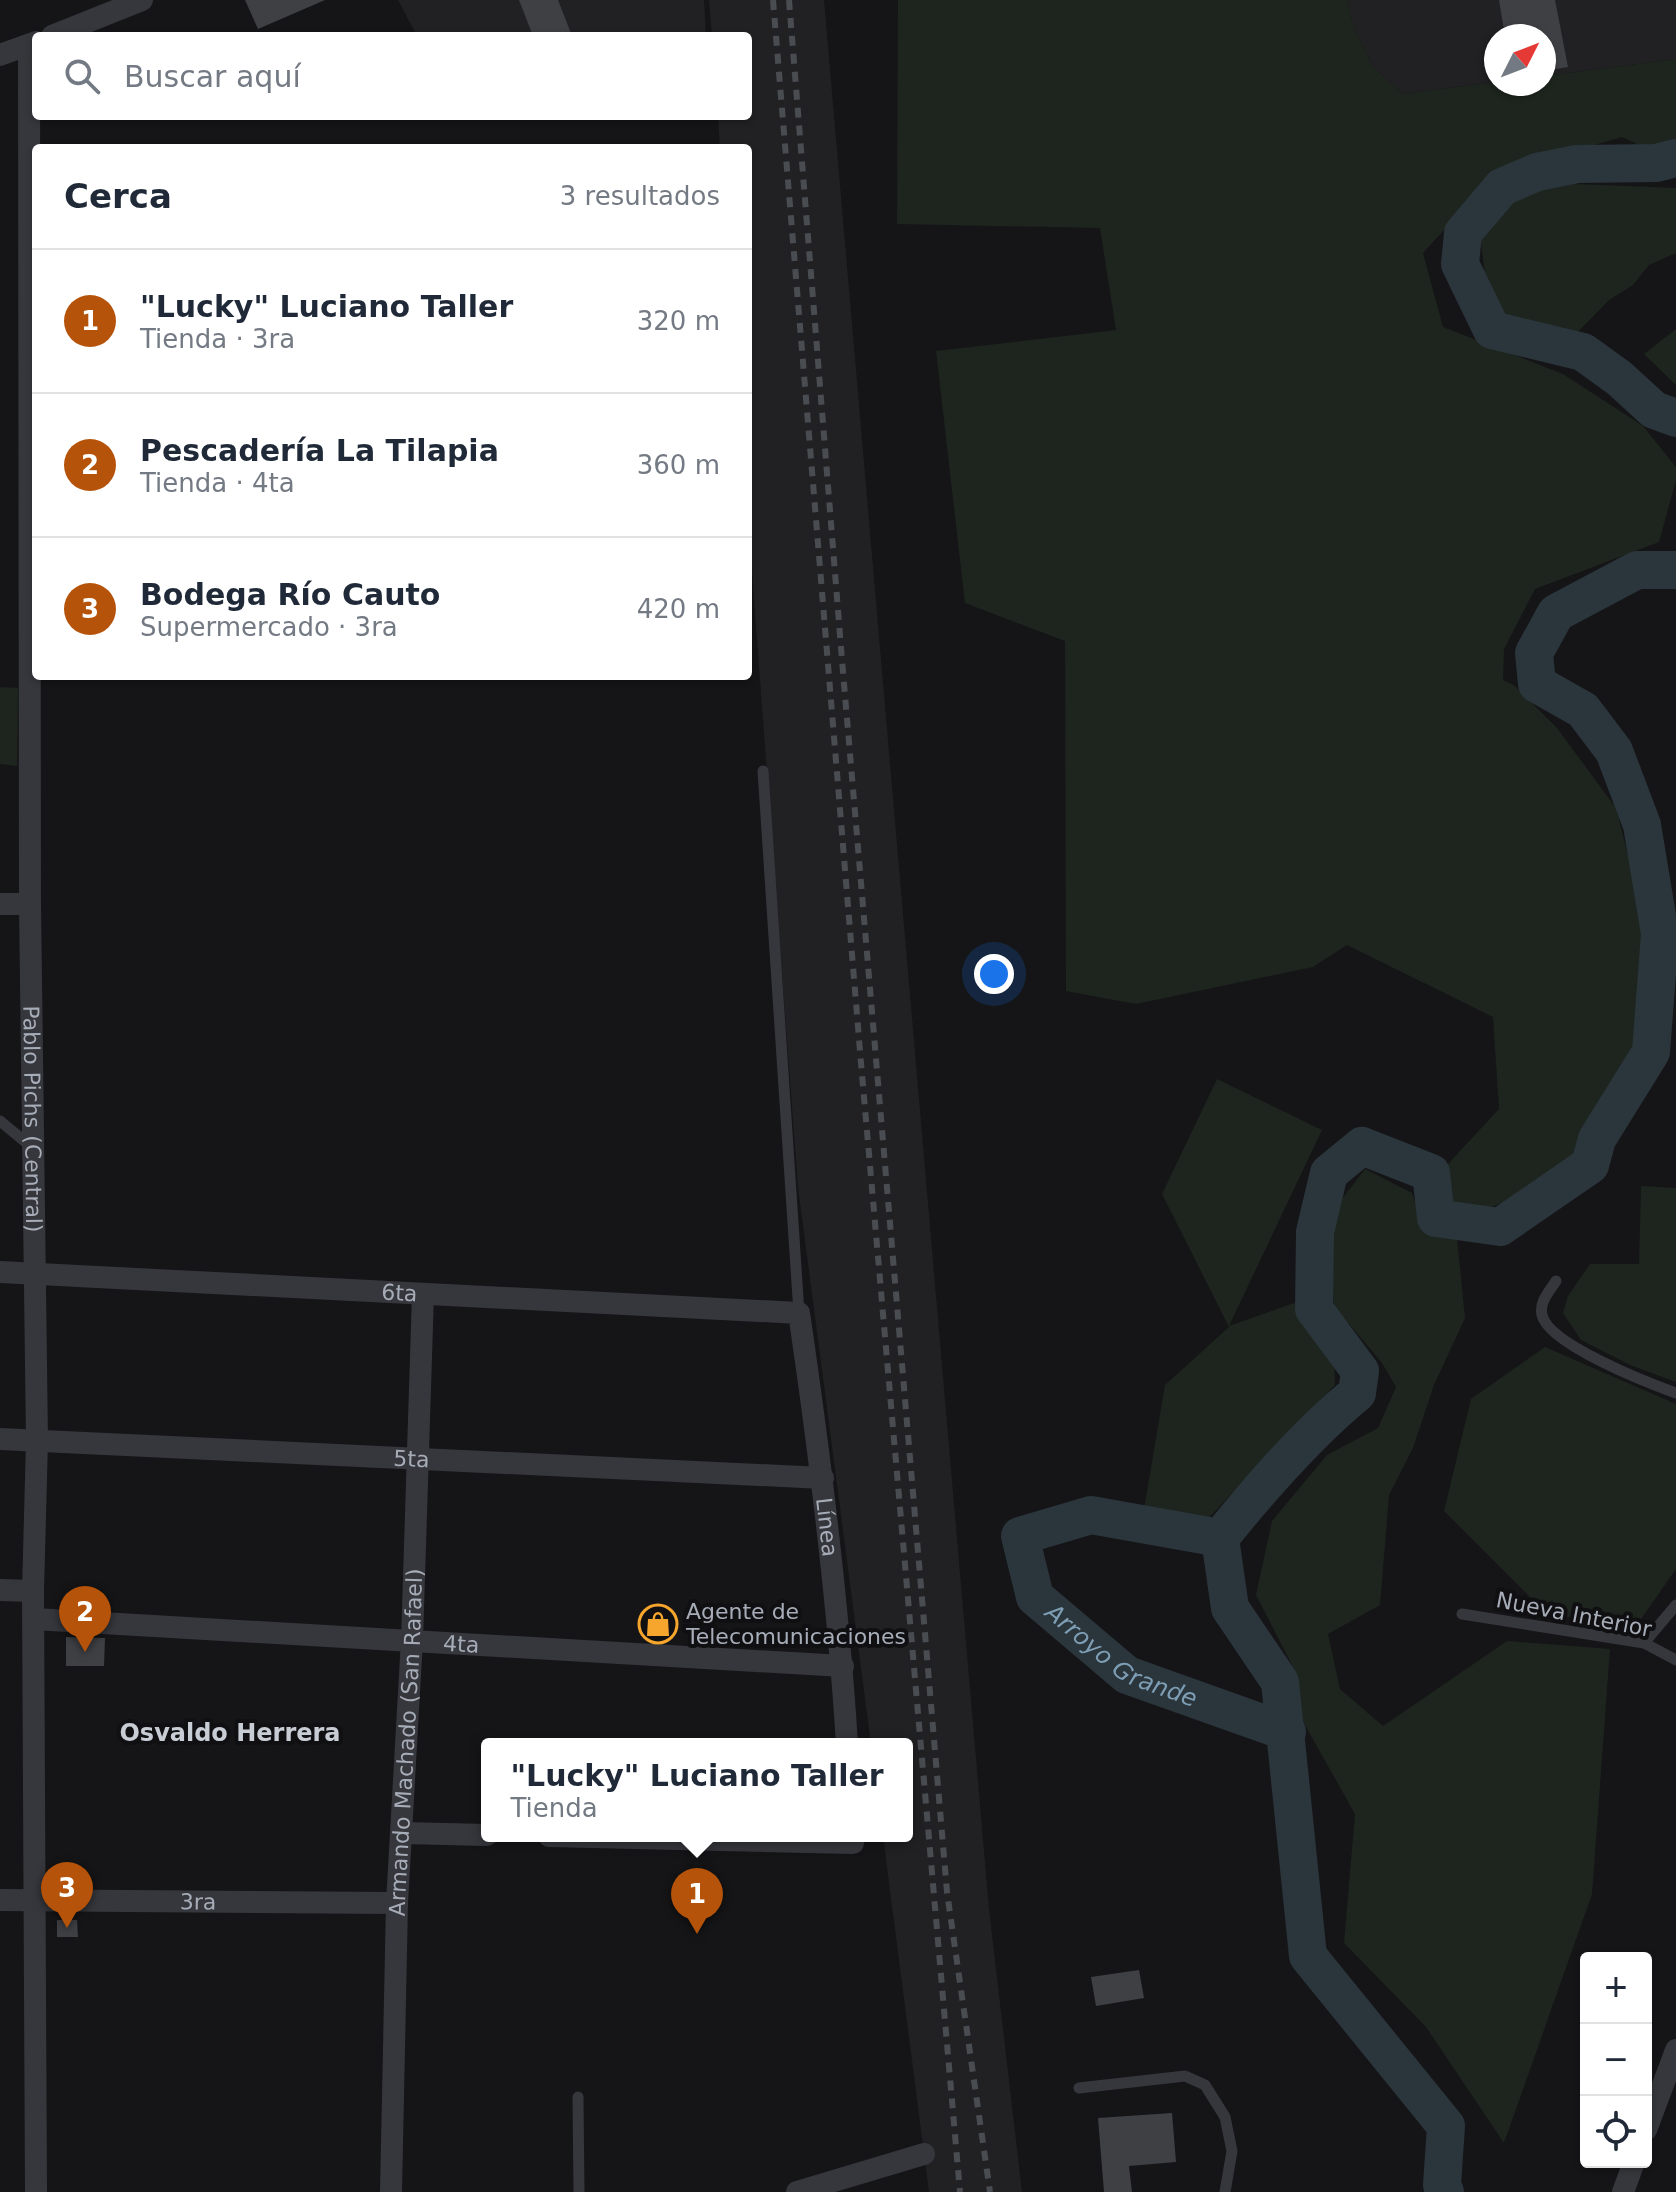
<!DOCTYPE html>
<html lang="es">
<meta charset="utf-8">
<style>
:root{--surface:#fff;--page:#f2f2f3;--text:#1f2937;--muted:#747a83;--line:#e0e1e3;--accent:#b45309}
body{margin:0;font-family:"DejaVu Sans",sans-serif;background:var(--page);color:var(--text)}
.controls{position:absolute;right:24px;bottom:24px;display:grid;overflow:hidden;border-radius:8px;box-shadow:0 2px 6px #0004}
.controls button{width:72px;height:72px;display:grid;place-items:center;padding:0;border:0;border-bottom:2px solid var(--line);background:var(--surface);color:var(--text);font:40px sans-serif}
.compass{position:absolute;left:1484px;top:24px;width:72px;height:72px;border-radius:50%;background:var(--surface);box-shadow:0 2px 6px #0004;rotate:48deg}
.you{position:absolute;left:994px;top:974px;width:28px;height:28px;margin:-20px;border:6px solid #fff;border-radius:50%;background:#1a73e8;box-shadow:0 0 0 12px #1a73e833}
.badge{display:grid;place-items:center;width:52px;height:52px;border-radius:50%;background:var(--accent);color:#fff;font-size:26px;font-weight:700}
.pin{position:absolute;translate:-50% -66px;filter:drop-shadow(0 2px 4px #0008)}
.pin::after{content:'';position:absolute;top:42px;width:28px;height:24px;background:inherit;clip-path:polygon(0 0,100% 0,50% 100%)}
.popup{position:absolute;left:481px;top:1738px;width:432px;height:104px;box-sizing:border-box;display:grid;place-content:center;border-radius:8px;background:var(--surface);filter:drop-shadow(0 2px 6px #0005);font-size:26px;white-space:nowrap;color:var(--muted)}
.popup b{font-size:30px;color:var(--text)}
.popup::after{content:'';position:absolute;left:50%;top:100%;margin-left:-16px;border:16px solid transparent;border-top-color:var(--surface)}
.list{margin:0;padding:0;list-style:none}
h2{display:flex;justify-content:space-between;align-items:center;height:104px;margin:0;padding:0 32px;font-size:34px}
h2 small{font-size:26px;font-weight:400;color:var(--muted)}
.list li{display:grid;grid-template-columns:52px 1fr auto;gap:24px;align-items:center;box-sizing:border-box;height:144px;padding:0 32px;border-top:2px solid var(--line)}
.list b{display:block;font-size:30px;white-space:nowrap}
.list p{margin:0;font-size:26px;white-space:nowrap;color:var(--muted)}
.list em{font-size:26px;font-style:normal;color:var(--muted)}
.icon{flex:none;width:44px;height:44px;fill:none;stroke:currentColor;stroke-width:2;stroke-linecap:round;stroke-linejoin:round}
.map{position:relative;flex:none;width:1676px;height:2192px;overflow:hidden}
.search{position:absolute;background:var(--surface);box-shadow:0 2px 6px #0004;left:32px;top:32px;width:720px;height:88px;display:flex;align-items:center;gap:20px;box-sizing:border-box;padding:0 28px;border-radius:8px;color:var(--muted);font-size:30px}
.panel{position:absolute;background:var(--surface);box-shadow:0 2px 6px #0004;left:32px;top:144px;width:720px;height:536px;border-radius:8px}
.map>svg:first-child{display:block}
</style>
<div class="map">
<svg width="1676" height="2192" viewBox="0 0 1676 2192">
<rect width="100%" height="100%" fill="#151517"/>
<g fill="#212124">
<polygon points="398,0 704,0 706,36 417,36"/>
<polygon points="709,0 824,0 989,1909 1022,2192 929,2192 883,1836 907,1836 907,1744 871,1744 798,1187 748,519 748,148 720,148 718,116 748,116 748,36 712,36"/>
<polygon points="1347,0 1676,0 1676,59 1544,76 1544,36 1496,36 1496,82 1403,94 1373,67 1354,28"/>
</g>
<g fill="#1d251e">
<polygon points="898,0 1347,0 1354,28 1373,67 1403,94 1496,82 1496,84 1544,84 1544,76 1676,59 1676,144 1652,151 1622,137 1496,173 1423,253 1443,327 1563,374 1643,426 1676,467 1676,480 1659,542 1535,589 1504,649 1503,680 1514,685 1557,728 1616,808 1640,903 1645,959 1637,1051 1593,1127 1553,1181 1489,1208 1443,1208 1446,1166 1499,1109 1493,1017 1347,945 1313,967 1136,1004 1066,991 1065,641 965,603 936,351 1116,330 1100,228 897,224"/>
<polygon points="1575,184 1676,188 1676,253 1649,265 1633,285 1609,300 1573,337 1505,319 1486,283 1480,236 1520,192"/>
<polygon points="1676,329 1676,385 1644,354"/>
<polygon points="0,687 18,688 17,766 0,764"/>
<polygon points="1217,1079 1322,1130 1229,1326 1294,1303 1334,1357 1335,1385 1204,1523 1143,1515 1165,1385 1229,1327 1162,1194"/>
<polygon points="1365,1169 1412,1193 1422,1224 1457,1238 1465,1318 1434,1385 1413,1448 1389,1495 1380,1605 1328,1634 1340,1689 1383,1726 1507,1641 1610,1649 1592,1894 1504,2143 1426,2027 1344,1943 1355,1814 1301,1718 1292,1665 1256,1595 1272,1521 1327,1455 1378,1428 1396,1387 1382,1363 1334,1306 1328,1253 1339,1203"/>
<polygon points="1641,1186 1676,1188 1676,1382 1630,1365 1581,1340 1563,1313 1568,1296 1590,1264 1639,1264"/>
<polygon points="1545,1347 1676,1404 1676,1569 1634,1629 1546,1613 1444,1511 1471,1399"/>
</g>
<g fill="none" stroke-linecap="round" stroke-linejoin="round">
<g stroke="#2b353c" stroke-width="38">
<polyline points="1676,158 1656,163 1577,164 1537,172 1502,187 1463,233 1460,264 1492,330 1583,352 1619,378 1654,410 1676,418"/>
<path id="s1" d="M 1220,1538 L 1091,1515 L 1020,1536 L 1035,1597 L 1127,1675 L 1287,1732"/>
<path d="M 1445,2192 L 1442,2185 L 1446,2126 L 1308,1956 L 1280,1682 L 1230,1608 L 1220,1538 C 1261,1487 1306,1435 1357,1393 L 1360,1371 L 1314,1309 L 1315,1232 L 1329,1173 L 1362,1146 L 1431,1173 L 1436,1218 L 1500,1227 L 1590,1165 L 1597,1139 L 1651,1052 L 1660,934 L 1642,825 L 1614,751 L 1583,710 L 1537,684 L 1534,653 L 1556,613 L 1637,570 L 1676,570"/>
</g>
</g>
<g fill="#3f4044">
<polygon points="245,0 325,0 258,29"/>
<polygon points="519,0 558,0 572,36 533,36"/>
<polygon points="1499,0 1555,0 1568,67 1544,71 1544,36 1505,36"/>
<polygon points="66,1637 105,1638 104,1666 66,1666"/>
<polygon points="57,1920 77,1920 78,1937 57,1937"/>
<polygon points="1139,1970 1144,1998 1096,2006 1091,1977"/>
<polygon points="1172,2113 1176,2162 1129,2166 1132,2192 1104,2192 1098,2118"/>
</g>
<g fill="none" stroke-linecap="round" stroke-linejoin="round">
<g stroke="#36373c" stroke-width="11">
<polyline points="763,771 799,1313"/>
<polyline points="0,1121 34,1149"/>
<path d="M 1556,1281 C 1549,1292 1539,1302 1542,1315 C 1548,1344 1648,1383 1676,1393"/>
<polyline points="1462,1614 1644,1643 1676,1660"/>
<polyline points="1644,1643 1676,1605"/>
<polyline points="1079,2088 1185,2076 1205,2085 1225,2117 1232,2151 1225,2192"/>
<polyline points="578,2097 579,2192"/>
</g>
<g stroke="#36373c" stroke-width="22">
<polyline points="52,36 142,0"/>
<path id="s2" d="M 29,45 L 30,904 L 37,1441 L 33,1591 L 36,2192"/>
<polyline points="0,55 36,42"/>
<polyline points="0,904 30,904"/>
<path id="s3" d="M 0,1272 L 799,1313 C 820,1456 838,1599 847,1744"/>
<path id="s4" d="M 0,1439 L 823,1478"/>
<polyline points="0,1590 33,1591"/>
<path id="s5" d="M 34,1619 L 843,1666"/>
<polyline points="403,1833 487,1835"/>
<polyline points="549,1836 853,1843 853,1836"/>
<path id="s6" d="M 0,1900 L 397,1903"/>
<polyline points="1646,2130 1676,2050"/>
<path id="s7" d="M 391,2192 L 397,1903 L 412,1640 L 423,1294"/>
<polyline points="797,2192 924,2154"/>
<polyline points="1623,2192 1634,2162"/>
</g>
<g stroke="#494c51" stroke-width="6" stroke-dasharray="10 8" stroke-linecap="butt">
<polyline points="773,0 861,1063 960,2192"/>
<polyline points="789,0 842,660 947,1892 990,2192"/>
</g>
</g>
<defs>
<g id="shop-ring" transform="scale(2)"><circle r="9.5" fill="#101012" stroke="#f7a62d" stroke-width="1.5"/><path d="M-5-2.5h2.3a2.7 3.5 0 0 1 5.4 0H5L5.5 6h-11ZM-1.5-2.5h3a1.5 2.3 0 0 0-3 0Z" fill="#f7a62d"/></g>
</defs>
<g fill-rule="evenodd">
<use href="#shop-ring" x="658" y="1624"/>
</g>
<g text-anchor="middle" stroke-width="8" stroke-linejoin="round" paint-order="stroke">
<g font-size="22" fill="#a7adb8" stroke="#101012">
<text dy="8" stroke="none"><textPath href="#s2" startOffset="1074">Pablo Pichs (Central)</textPath></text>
<text dy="8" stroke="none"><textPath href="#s3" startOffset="400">6ta</textPath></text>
<text dy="8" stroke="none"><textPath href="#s4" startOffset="412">5ta</textPath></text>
<text dy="8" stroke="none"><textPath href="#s3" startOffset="1016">Línea</textPath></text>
<text transform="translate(1574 1614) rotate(11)" y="8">Nueva Interior</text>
<text dy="8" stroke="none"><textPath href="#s5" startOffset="428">4ta</textPath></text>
<text dy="8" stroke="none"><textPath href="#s7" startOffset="450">Armando Machado (San Rafael)</textPath></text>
<text dy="8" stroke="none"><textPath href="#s6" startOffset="198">3ra</textPath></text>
</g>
<g font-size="22" fill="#a7adb8" stroke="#101012" text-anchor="start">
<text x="686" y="1619">Agente de<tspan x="686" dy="25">Telecomunicaciones</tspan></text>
</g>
<g font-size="24" font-style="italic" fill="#7d9eb4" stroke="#101012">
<text dy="8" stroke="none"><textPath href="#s1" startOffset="374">Arroyo Grande</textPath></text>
</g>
<g font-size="24" font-weight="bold" fill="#c8ccd4" stroke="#101012">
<text x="230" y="1741">Osvaldo Herrera</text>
</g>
</g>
</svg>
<div class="controls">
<button>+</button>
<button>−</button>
<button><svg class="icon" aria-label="locate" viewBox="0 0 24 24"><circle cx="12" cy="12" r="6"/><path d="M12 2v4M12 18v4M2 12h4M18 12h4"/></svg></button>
</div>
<svg class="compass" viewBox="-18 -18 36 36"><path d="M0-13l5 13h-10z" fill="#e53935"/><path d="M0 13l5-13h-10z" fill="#747a83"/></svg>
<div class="you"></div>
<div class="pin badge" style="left:697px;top:1934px">1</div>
<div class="popup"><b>&quot;Lucky&quot; Luciano Taller</b>Tienda</div>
<div class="pin badge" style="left:85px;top:1652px">2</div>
<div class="pin badge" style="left:67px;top:1928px">3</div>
<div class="search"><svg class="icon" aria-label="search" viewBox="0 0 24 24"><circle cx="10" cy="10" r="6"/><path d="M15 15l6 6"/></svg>Buscar aquí</div>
<section class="panel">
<h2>Cerca<small>3 resultados</small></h2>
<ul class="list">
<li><span class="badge">1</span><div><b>&quot;Lucky&quot; Luciano Taller</b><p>Tienda · 3ra</p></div><em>320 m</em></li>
<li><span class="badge">2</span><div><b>Pescadería La Tilapia</b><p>Tienda · 4ta</p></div><em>360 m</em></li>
<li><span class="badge">3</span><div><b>Bodega Río Cauto</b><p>Supermercado · 3ra</p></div><em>420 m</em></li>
</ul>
</section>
</div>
